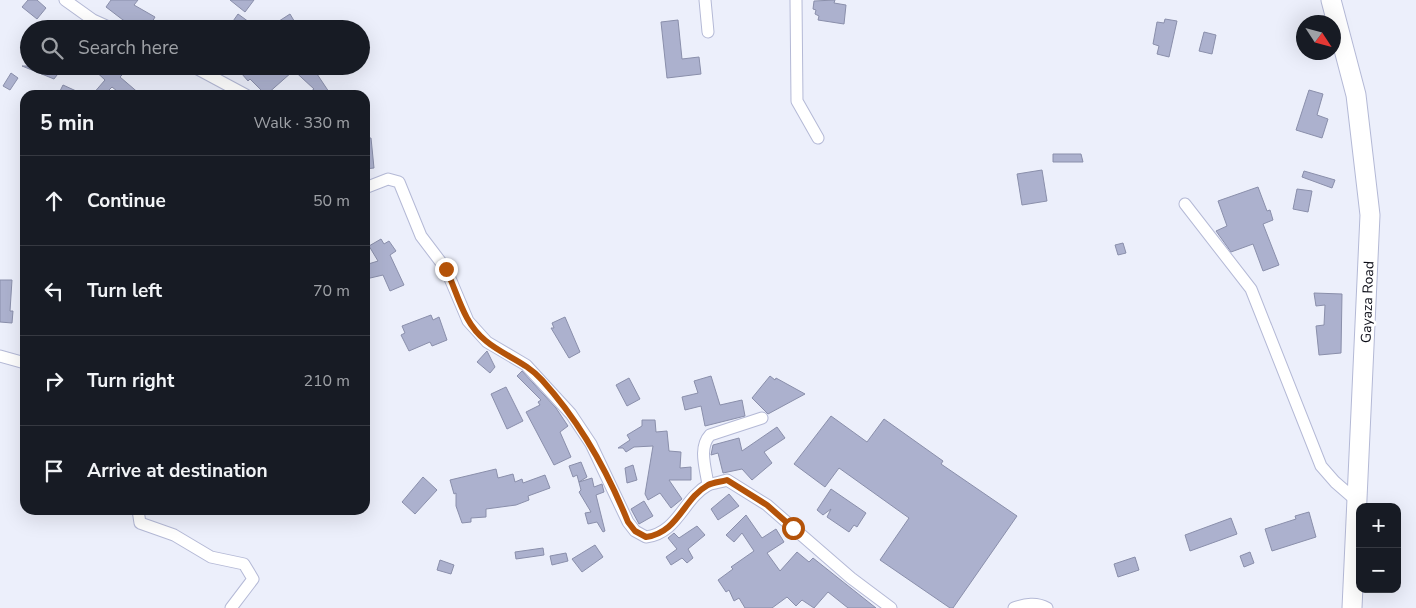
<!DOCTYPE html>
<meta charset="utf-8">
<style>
:root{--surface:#171b24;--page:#242831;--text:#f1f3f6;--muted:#9ea1a6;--line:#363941}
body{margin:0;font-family:"Nunito Sans",sans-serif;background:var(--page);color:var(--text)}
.controls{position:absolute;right:15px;bottom:15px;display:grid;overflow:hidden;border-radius:10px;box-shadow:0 5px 20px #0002}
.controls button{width:45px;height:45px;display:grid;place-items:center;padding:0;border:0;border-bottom:1px solid var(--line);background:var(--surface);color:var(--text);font:25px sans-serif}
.compass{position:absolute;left:1296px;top:15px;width:45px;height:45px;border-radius:50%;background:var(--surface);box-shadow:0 5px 20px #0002;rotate:126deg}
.stop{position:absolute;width:15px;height:15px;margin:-11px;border:4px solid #b45309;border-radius:50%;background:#fff}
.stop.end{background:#b45309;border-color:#fff;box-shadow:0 1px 5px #0008}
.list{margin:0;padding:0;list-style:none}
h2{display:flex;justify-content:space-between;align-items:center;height:65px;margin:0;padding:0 20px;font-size:21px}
h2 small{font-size:16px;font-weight:400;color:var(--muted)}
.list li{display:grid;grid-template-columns:32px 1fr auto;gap:15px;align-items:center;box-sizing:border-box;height:90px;padding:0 20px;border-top:1px solid var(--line)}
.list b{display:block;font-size:19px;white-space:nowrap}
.list em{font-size:16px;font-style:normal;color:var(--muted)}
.icon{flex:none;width:28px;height:28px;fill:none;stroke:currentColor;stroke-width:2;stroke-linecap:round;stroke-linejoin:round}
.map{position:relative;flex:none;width:1416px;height:608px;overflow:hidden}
.search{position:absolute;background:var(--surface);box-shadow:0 5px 20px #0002;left:20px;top:20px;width:350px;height:55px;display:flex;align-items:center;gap:12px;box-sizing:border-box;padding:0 18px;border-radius:28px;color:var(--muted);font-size:19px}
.panel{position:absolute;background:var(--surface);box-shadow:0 5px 20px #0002;left:20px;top:90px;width:350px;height:425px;border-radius:15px}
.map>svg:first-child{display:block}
</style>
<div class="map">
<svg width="1416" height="608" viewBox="0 0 1416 608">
<rect width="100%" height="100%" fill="#eceffb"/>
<g fill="#acb1ce" stroke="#8a8fab">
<polygon points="28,0 37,0 46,8 37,19 22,7"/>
<polygon points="111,0 138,0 134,5 155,17 148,29 141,29 123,20 106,7"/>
<polygon points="230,0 254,0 245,12"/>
<polygon points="835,0 834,3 846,5 844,24 818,20 819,16 815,14 816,10 813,9 814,1"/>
<polygon points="238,14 249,22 245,29 238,29 231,24"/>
<polygon points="290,14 299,29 279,29 276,23"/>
<polygon points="1165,19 1177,21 1169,57 1157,54 1159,46 1153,44 1157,22 1164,23"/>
<polygon points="678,20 682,59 699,57 701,74 667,78 661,22"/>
<polygon points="1204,32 1216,35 1212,54 1199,51"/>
<polygon points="22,66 64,66 54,79"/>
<polygon points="90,66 116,66 124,73 120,77 141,95 122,95 112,87 104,95 92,95 105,80"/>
<polygon points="235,66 263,66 269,73 274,66 285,66 292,72 266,95 250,79 248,81"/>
<polygon points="289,66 308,66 317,74 329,92 324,95 306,95 314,89"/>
<polygon points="11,73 18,78 10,90 3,86"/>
<polygon points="63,85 85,95 58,95"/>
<polygon points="1309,90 1323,94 1317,115 1328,119 1322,138 1296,130"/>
<polygon points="365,138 371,138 374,168 365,169"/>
<polygon points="1053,154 1081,154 1083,162 1053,162"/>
<polygon points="1042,170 1047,201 1022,205 1017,174"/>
<polygon points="1304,171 1335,180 1332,188 1302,177"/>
<polygon points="1258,187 1267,211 1270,210 1273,220 1263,224 1279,265 1263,271 1253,244 1231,252 1216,231 1227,226 1218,201"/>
<polygon points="1297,189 1312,191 1308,212 1293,209"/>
<polygon points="381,239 384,244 389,241 396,251 390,255 404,285 390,291 383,275 366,279 365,274 365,265 378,261 369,246"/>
<polygon points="1123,243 1126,253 1118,255 1115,245"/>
<polygon points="0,280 12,280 10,311 13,311 12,323 0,322"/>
<polygon points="1314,293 1342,294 1341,353 1319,355 1316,326 1324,325 1325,305 1316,306"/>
<polygon points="431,315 433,320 439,317 447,340 432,346 430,342 409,351 401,335 405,333 402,326"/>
<polygon points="565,317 580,352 569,358 551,328 554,328 552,323"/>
<polygon points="487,351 495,367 490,373 477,362"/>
<polygon points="522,371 556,408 568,426 560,432 571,457 554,465 526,412 540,405 538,402 541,400 517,376"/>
<polygon points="711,376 720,405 742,400 745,416 705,426 701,406 685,410 682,397 698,393 694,381"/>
<polygon points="770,376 775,380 776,378 805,394 768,414 752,398"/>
<polygon points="629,378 640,399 627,406 616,385"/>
<polygon points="506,387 523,421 507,429 491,394"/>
<polygon points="831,416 867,442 884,419 943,461 941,464 1017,516 953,608 950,608 880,560 909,518 839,468 825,487 794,464"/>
<polygon points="642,420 655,420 656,432 667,431 669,451 681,452 680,468 691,467 691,480 669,480 682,499 671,508 660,493 648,500 645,494 653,446 634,447 626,452 623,448 618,448 630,440 627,435 642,426"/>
<polygon points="777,427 785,438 764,452 772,463 752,480 742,469 723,473 718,453 711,455 713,445 739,438 742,451"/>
<polygon points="581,462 587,477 579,482 592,478 594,487 602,484 604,492 596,495 605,531 603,532 597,522 588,524 585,513 591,512 579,492 581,490 577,475 573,477 569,466"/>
<polygon points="633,465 637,480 627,483 625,468"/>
<polygon points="496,469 498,478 513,474 515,482 522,479 523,483 545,475 550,488 528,496 529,500 516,505 486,509 486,517 471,518 471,522 462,523 456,506 456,493 454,494 450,480"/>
<polygon points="423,477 437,490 415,514 402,502"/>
<polygon points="831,489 866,513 857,527 854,525 849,532 827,517 831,509 823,515 817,510"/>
<polygon points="729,494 739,506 718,520 711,509"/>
<polygon points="644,501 653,516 639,524 631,509"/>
<polygon points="1309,512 1316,537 1272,551 1265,529 1296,519 1295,516"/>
<polygon points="746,515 762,538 776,529 784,542 767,553 780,571 797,552 809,562 813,558 876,608 848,608 828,592 814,608 802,600 796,606 787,597 772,608 745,608 739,598 734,601 729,590 726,592 718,580 733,569 731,567 754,551 742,533 734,542 726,535"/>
<polygon points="1231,518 1237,534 1190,551 1185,535"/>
<polygon points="697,526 705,535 688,549 693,558 687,563 682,558 671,565 666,557 677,549 668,538 674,533 679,538"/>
<polygon points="595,545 603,557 582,572 572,559"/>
<polygon points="543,548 544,555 516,559 515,552"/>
<polygon points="1250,552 1254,563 1244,567 1240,556"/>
<polygon points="566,553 568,561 552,565 550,556"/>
<polygon points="1135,557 1139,570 1118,577 1114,564"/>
<polygon points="440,560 454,565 451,574 437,570"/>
</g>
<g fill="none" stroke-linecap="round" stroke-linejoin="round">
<g stroke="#b4b9d6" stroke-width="13">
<g id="minor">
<polyline points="65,0 93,20 113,29"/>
<polyline points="705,0 708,32"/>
<polyline points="796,0 797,101 818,138"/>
<polyline points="192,66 246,95"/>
<path d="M 365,188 L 388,179 L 399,182 L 421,236 L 446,269 L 468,321 L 487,342 L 526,365 L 571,414 L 591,444 L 628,522 L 635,531 L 646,537 C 678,533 683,499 708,485 C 714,483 721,482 727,480 L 767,505 L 851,578 L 891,608"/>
<polyline points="1185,204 1251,289 1321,466 1335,482 1358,502"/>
<polyline points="0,356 25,363"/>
<path d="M 708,485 C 706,469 698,448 710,435 L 762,418"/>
<polyline points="138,510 140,523 174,535 211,557 244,564 253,579 231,608"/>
<path d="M 1014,608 C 1026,604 1036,602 1047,608"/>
</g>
</g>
<g stroke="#b4b9d6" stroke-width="21">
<polyline id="primary" points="1331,0 1356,95 1370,215 1352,608"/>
</g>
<use href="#minor" stroke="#fff" stroke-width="11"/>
<use href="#primary" stroke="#fff" stroke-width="19"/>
</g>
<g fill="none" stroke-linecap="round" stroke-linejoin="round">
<path stroke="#b45309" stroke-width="6" d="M 446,269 C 458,294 463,323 486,341 C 504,356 526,362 542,380 C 580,422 607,470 628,522 L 635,531 L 646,537 C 678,533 683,499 708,485 C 714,482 721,482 727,480 L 767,505 L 793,528"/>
</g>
<g text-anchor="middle" stroke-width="5" stroke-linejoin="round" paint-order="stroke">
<g font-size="14" fill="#0b0c16" stroke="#fff">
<text transform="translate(1367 302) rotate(-88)" y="5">Gayaza Road</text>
</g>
</g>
</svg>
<div class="controls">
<button>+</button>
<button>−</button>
</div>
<svg class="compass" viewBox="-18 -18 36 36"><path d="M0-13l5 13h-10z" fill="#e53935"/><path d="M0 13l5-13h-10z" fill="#9ea1a6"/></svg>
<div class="stop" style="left:793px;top:528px"></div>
<div class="stop end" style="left:446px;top:269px"></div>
<div class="search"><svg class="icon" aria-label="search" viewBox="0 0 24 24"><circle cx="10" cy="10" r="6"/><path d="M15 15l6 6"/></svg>Search here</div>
<section class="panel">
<h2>5 min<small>Walk · 330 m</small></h2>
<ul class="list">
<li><svg class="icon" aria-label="ahead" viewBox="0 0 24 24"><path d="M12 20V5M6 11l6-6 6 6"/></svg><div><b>Continue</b></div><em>50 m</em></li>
<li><svg class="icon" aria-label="left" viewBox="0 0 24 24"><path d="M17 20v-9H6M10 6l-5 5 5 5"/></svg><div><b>Turn left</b></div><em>70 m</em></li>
<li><svg class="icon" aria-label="right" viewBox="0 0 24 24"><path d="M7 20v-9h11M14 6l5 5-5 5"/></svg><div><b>Turn right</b></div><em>210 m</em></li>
<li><svg class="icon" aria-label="arrive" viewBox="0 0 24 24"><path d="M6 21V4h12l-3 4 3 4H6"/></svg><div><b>Arrive at destination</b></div></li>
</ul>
</section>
</div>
